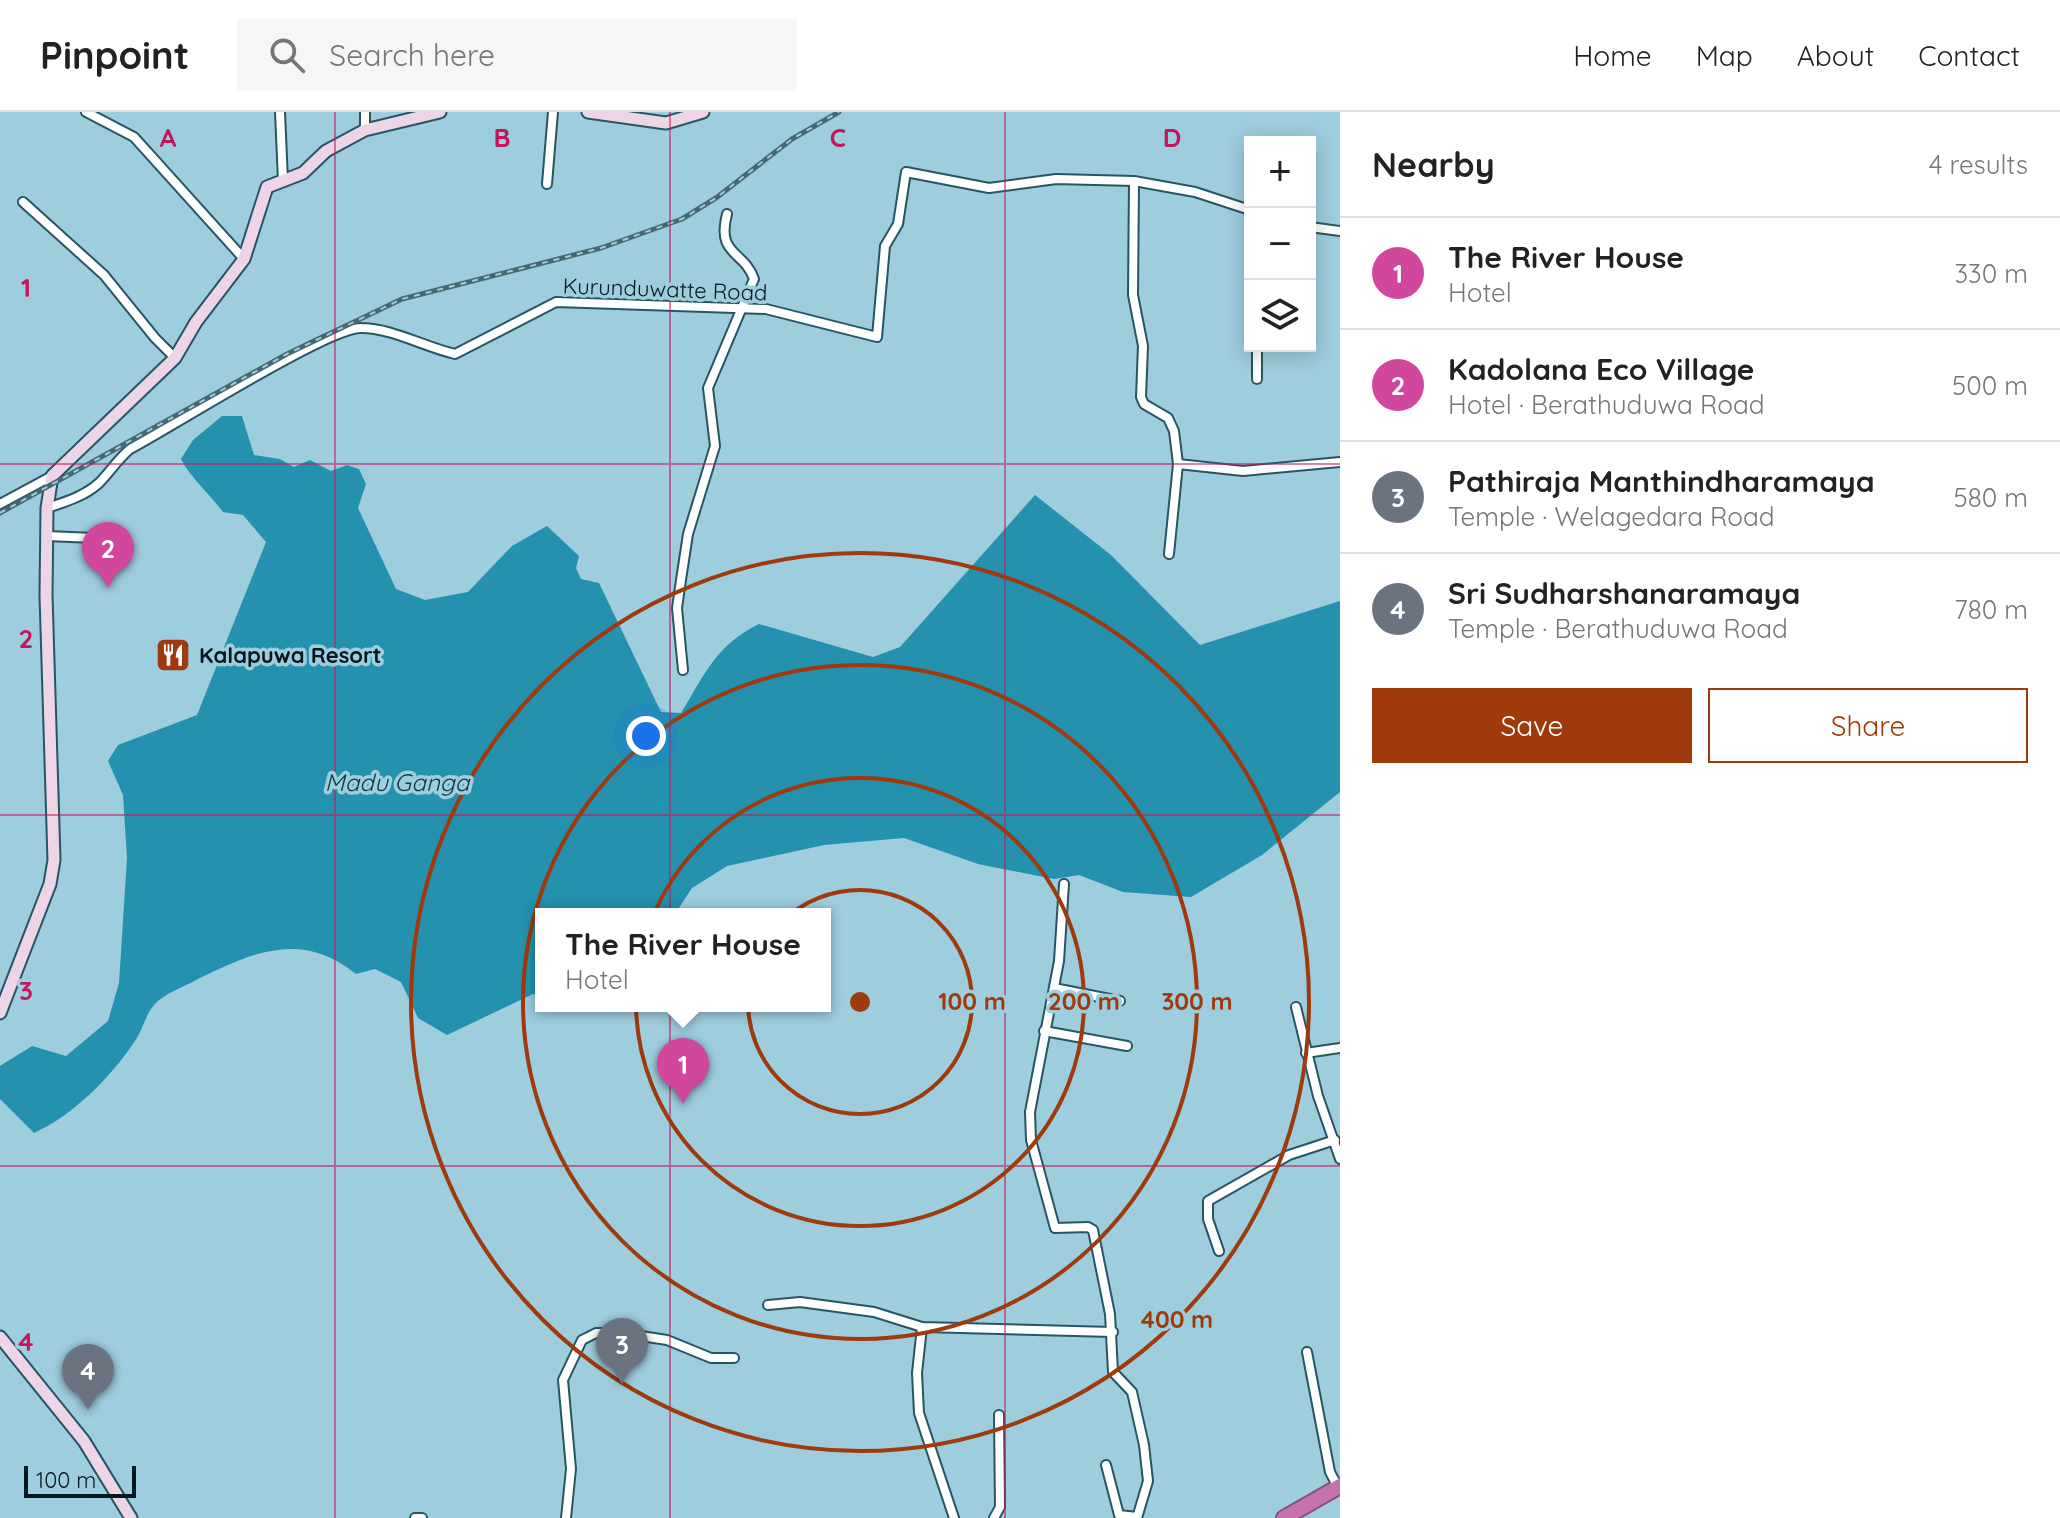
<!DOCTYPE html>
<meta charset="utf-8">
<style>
:root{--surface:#fff;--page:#f6f6f6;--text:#222;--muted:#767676;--line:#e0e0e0;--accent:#9f3a0c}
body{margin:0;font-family:Quicksand,sans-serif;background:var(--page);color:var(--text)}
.controls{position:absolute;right:24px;top:24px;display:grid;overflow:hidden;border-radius:0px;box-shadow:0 4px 20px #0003}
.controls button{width:72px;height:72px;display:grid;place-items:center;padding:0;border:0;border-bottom:2px solid var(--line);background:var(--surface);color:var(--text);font:40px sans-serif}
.scale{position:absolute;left:24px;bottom:20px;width:112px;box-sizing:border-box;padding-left:8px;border:4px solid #05181e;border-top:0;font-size:22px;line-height:28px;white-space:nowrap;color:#05181e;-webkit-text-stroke:6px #9ecddd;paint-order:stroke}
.you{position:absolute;left:646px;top:624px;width:28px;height:28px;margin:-20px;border:6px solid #fff;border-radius:50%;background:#1a73e8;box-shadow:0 0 0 12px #1a73e833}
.badge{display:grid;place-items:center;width:52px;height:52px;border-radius:50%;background:var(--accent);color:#fff;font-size:26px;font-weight:700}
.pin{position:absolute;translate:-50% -66px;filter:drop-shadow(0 2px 4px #0008)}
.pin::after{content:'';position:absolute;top:42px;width:28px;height:24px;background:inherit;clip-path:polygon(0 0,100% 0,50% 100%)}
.popup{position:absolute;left:535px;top:796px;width:296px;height:104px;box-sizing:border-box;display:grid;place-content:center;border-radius:0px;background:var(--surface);filter:drop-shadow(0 2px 6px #0005);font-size:26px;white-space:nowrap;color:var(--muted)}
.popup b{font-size:30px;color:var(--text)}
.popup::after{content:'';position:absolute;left:50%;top:100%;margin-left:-16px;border:16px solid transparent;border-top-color:var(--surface)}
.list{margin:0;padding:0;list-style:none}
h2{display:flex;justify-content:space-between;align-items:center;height:104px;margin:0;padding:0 32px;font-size:34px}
h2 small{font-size:26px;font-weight:400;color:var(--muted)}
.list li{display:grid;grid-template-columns:52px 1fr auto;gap:24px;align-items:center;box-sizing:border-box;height:112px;padding:0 32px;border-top:2px solid var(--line)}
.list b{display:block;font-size:30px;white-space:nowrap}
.list p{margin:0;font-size:26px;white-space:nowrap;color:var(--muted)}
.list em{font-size:26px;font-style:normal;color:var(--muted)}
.actions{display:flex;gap:16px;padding:24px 32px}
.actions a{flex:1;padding:18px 0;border:2px solid var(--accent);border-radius:0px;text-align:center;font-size:28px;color:var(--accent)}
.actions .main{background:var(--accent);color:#fff}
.icon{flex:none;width:44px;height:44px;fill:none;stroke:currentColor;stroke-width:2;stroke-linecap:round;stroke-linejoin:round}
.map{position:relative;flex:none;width:1340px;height:1406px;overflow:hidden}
header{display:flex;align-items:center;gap:48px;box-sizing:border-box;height:112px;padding:0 40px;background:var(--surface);border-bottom:2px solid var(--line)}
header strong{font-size:38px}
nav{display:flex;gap:44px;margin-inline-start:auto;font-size:28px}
.search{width:560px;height:72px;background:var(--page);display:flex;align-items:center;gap:20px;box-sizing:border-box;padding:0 28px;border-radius:0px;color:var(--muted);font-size:30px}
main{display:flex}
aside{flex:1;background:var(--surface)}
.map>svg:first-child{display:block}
</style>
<header>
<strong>Pinpoint</strong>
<div class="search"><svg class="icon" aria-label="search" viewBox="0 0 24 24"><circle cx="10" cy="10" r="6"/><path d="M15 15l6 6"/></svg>Search here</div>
<nav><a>Home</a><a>Map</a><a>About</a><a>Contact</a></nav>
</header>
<main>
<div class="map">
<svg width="1340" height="1406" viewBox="0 0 1340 1406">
<rect width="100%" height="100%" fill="#9ecddd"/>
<path fill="#2491ae" d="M 222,304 L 242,304 L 254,343 L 280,347 L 294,355 L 310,348 L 331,359 L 347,353 L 359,357 L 366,372 L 358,396 L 396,477 L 425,488 L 468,480 L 512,434 L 547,414 L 579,444 L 576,456 L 581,467 L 599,471 L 661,600 L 681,601 C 705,562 716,533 759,512 L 873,545 L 900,535 L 1035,383 L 1111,443 L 1200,533 L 1340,489 L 1340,680 L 1262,743 L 1191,785 L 1123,780 L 1079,763 L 1054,767 L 978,752 L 904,726 L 824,733 L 727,754 L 692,776 L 675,802 L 541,802 L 541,882 L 533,882 L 447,923 L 418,906 L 401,870 L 375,857 L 356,862 C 301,817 251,841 196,868 C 184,875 163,882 154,893 C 146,902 143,916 137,926 C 113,963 74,1003 34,1021 L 0,987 L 0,954 L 32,934 L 66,944 L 108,909 L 119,871 L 127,746 L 123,683 L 108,649 L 118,633 L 197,603 L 266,430 L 243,403 L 223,400 C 209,381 192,368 181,347 L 193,328 Z"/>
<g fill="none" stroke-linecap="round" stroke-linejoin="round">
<g stroke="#285563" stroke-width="12">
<g id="street">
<polyline points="86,0 134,25 244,147"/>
<polyline points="280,0 283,69"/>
<polyline points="365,18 365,0"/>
<polyline points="1134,69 1133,183 1143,234 1141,285 1144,292 1168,306 1174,319 1178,352 1169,442"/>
<polyline points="547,72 553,0"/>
<polyline points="23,90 104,163 155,226 175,246"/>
<polyline points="1310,115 1340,119"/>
<polyline points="1257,234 1257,267"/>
<polyline points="1178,352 1243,359 1340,350"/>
<polyline points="0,392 52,364"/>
<path d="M 47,396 C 65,390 85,384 99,371 C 110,360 117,348 130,337 C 170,316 329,215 361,216 C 392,216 424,235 455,242 L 556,190 L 766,197 L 877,225 L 885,134 L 898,112 L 906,60 L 989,76 L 1056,67 L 1134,69 L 1195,80 L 1250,98"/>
<polyline points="47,424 94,426"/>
<path d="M 683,558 L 677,496 L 681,468 L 688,422 L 715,334 L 708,276 L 754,167 C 744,138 716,144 727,102"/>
<polyline points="1064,772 1059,849 1030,1000 1031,1028 1055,1116 1088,1115 1093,1118 1110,1202 1113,1260 1132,1280 1144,1333 1148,1369 1137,1406"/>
<polyline points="1054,876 1120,889"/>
<polyline points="1296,895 1318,984 1340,1047"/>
<polyline points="1044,919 1127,934"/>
<polyline points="1306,941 1340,936"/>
<polyline points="1219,1139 1208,1107 1208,1089 1289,1043 1335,1028"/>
<polyline points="768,1193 800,1190 874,1200 922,1215 1113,1220"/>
<polyline points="922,1215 917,1261 919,1301 954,1406"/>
<polyline points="1307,1240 1330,1360 1338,1375"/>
<polyline points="1106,1353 1119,1403 1137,1405"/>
<polyline points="415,1406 422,1406"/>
<polyline points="566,1406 571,1357 563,1268 582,1228 596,1221 621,1221 667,1228 711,1246 734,1246"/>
<polyline points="994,1406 1000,1395 999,1303"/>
</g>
</g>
<g stroke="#285563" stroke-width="15">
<g id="secondary">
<polyline points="588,0 666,11 703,0"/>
<polyline points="0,901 50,772 54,748 46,483 47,396 52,364 175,246 196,210 244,147 267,75 303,61 326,39 365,18 440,0"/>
<polyline points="0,1225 84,1329 131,1406"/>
</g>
</g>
<g stroke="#83537a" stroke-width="18">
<polyline id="highway" points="1284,1406 1340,1374"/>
</g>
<use href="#street" stroke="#fff" stroke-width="8"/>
<use href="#secondary" stroke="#eed5e6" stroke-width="11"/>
<use href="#highway" stroke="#c773ab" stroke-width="14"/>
<g stroke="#476771" stroke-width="5">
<polyline id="rail" points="0,401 287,242 402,187 601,136 682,107 716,86 792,27 839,0"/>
</g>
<use href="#rail" stroke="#9ecddd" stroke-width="2" stroke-dasharray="6" stroke-linecap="butt"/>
</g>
<path fill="none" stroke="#c2185b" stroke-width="2" stroke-opacity="0.55" d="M 335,0 L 335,1406M 670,0 L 670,1406M 1005,0 L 1005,1406M 0,352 L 1340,352M 0,703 L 1340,703M 0,1054 L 1340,1054"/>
<g fill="none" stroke="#9f3a0c" stroke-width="4">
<circle cx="860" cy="890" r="112"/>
<circle cx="860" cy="890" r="224"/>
<circle cx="860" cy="890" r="337"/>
<circle cx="860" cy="890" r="449"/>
</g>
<defs>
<g id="restaurant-square" transform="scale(1.8)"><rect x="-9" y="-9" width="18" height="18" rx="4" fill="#9f3a0c" stroke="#9ecddd"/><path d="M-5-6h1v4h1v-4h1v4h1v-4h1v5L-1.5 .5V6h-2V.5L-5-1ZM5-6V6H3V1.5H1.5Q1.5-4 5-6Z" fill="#fff"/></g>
</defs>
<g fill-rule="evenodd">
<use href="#restaurant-square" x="173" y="543"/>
</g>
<g text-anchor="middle" stroke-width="7" stroke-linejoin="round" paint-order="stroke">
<g font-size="22" fill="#05181e" stroke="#9ecddd">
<text transform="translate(665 177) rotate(2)" y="8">Kurunduwatte Road</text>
</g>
<g font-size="22" font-weight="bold" fill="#05181e" stroke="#9ecddd" text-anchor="start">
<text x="199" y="551">Kalapuwa Resort</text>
</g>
<g font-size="24" font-style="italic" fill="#0b3a46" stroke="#9ecddd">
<text x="397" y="679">Madu Ganga</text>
</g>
</g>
<g font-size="26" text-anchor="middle" font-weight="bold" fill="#c2185b" stroke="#9ecddd" stroke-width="7" stroke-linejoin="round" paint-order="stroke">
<text x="168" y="35">A</text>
<text x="502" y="35">B</text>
<text x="838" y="35">C</text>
<text x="1172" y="35">D</text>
<text x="26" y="185">1</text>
<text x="26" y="536">2</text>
<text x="26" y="888">3</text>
<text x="26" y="1239">4</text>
</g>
<circle cx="860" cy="890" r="12" fill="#9f3a0c" stroke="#9ecddd" stroke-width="4"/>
<g font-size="24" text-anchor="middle" font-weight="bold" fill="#9f3a0c" stroke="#9ecddd" stroke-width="7" stroke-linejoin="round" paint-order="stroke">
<text x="972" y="898">100 m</text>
<text x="1084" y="898">200 m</text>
<text x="1197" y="898">300 m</text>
<text x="1177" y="1216">400 m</text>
</g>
</svg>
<div class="controls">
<button>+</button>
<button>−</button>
<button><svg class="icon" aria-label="layers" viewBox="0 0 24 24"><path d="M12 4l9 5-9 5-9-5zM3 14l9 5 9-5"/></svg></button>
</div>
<div class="scale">100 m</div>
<div class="you"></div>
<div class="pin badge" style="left:683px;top:992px;background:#d1479c">1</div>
<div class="popup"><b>The River House</b>Hotel</div>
<div class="pin badge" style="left:108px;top:476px;background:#d1479c">2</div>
<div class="pin badge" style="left:622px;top:1272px;background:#6b7280">3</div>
<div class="pin badge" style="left:88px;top:1298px;background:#6b7280">4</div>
</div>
<aside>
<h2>Nearby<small>4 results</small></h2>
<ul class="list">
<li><span class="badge" style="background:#d1479c">1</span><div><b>The River House</b><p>Hotel</p></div><em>330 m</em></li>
<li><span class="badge" style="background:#d1479c">2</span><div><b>Kadolana Eco Village</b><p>Hotel · Berathuduwa Road</p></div><em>500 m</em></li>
<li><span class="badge" style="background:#6b7280">3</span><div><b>Pathiraja Manthindharamaya</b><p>Temple · Welagedara Road</p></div><em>580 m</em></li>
<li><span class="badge" style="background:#6b7280">4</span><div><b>Sri Sudharshanaramaya</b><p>Temple · Berathuduwa Road</p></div><em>780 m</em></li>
</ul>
<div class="actions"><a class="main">Save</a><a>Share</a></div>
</aside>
</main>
